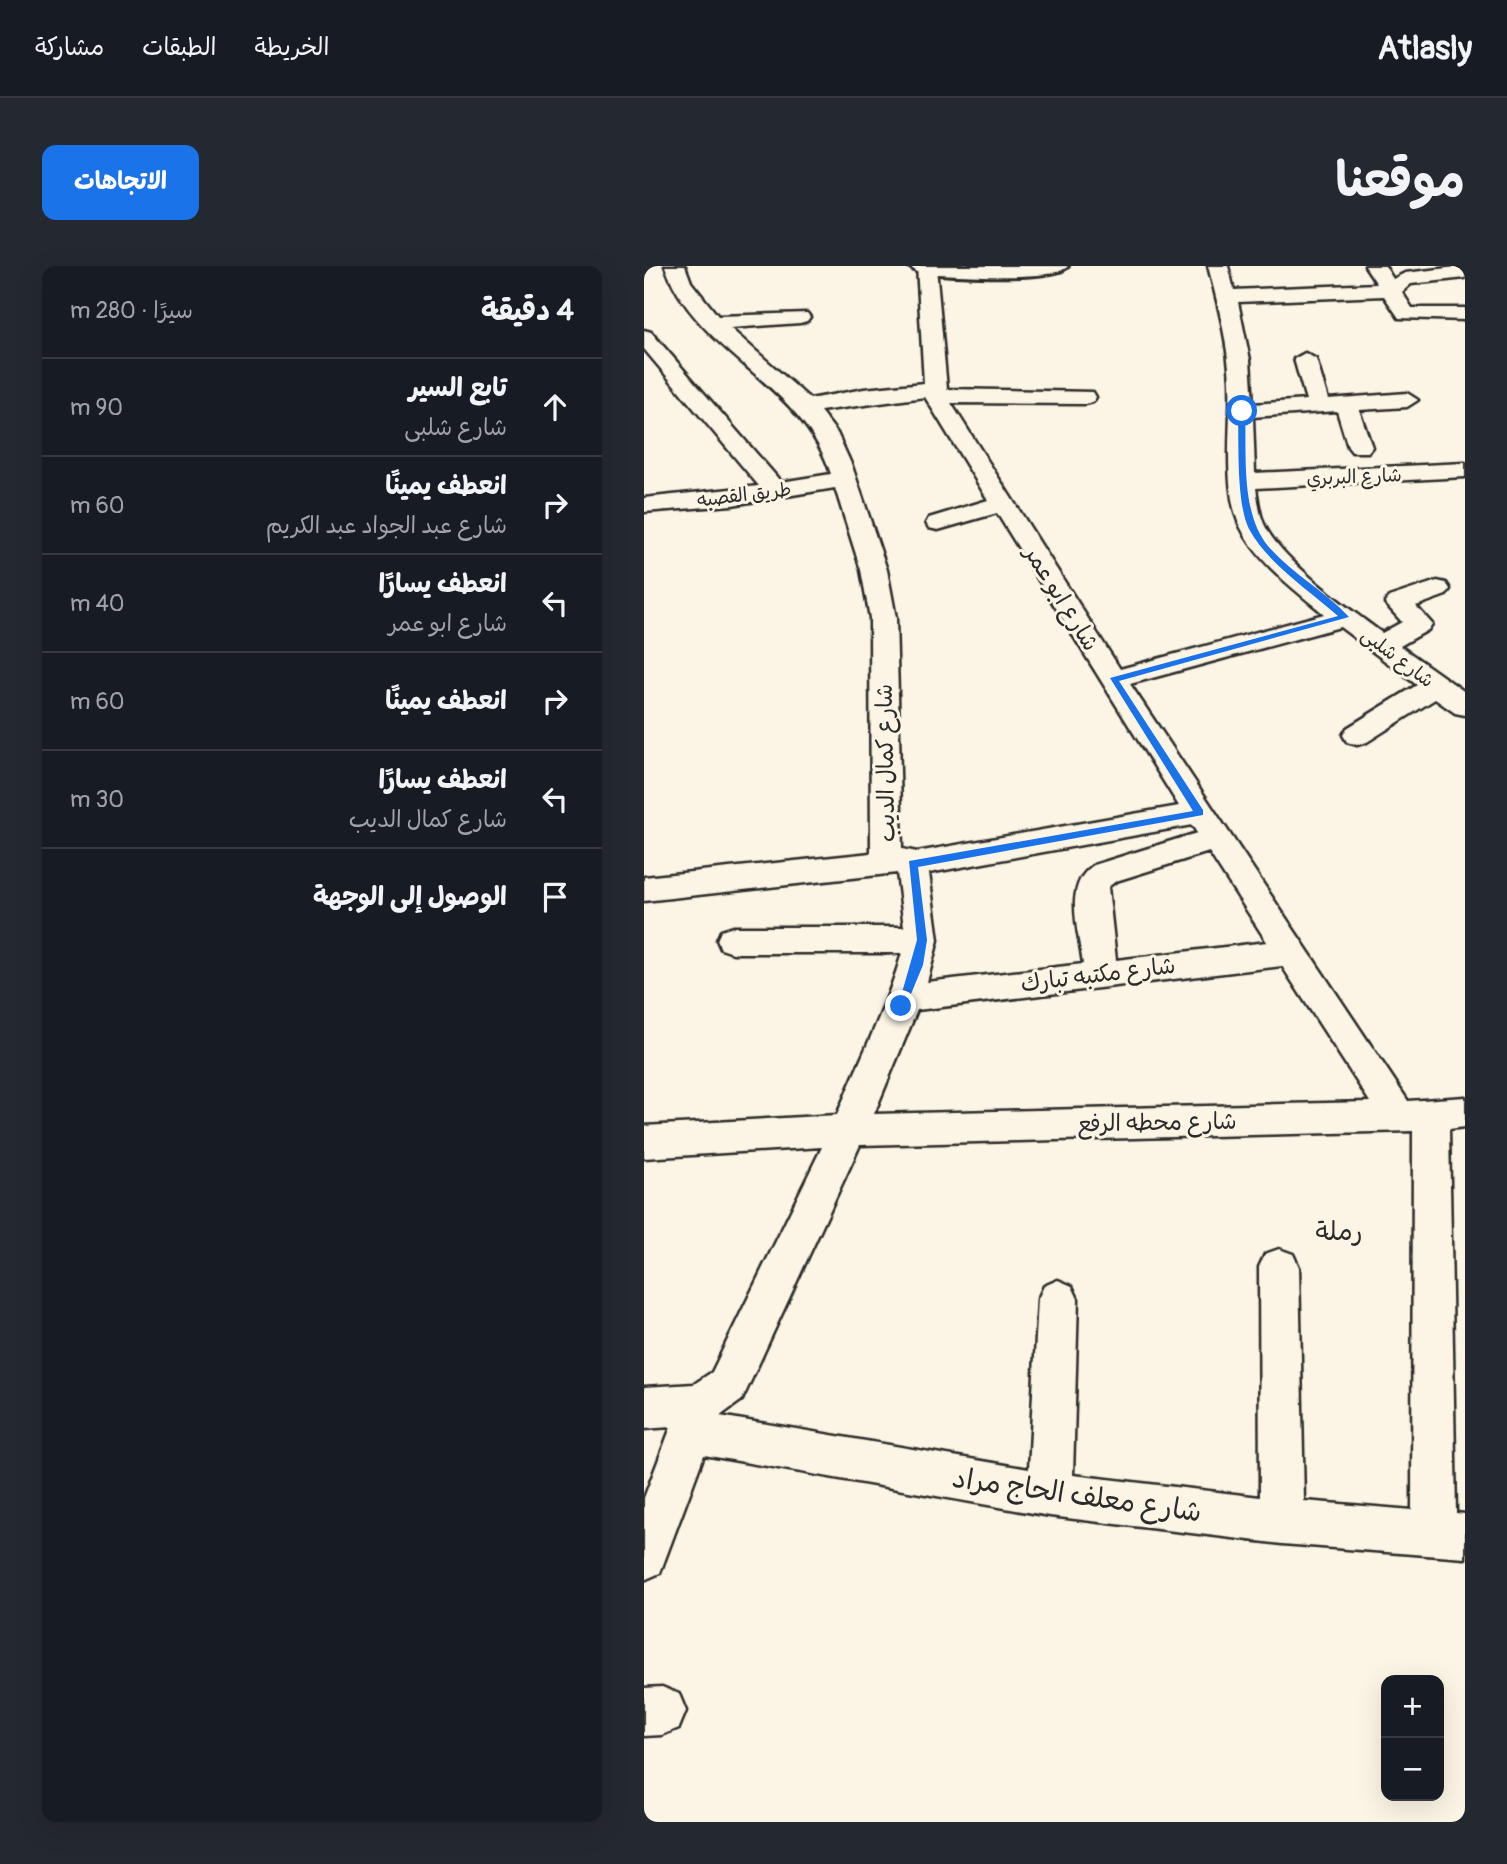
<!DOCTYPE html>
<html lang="ar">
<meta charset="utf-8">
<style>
:root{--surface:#171b24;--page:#242831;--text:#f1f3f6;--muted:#9ea1a6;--line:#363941;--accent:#1a73e8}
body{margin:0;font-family:Pangolin,"Playpen Sans Arabic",sans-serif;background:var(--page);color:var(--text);direction:rtl}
.controls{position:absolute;right:21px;bottom:21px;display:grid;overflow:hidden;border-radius:14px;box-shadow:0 7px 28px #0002}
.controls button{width:63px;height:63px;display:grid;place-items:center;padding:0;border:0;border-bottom:2px solid var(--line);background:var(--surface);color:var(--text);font:35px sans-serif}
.stop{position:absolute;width:21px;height:21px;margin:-16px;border:5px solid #1a73e8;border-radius:50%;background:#fff}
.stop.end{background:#1a73e8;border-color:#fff;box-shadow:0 2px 7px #0008}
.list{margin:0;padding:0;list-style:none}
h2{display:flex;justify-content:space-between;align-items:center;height:91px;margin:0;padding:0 28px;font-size:30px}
h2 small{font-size:23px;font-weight:400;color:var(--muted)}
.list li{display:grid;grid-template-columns:46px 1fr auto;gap:21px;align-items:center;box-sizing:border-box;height:98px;padding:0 28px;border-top:2px solid var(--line)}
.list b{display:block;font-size:26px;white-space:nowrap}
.list p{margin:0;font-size:23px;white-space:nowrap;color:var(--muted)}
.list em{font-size:23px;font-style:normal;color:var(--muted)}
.icon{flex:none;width:38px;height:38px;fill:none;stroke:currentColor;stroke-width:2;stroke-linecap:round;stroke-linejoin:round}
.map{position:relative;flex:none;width:821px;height:1556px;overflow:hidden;direction:ltr;border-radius:14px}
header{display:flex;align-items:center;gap:42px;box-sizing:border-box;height:98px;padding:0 35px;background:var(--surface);border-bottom:2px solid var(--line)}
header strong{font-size:33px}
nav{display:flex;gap:38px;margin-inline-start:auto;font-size:24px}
.intro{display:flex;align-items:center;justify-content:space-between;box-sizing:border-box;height:168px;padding:0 42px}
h1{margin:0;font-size:49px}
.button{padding:18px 32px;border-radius:14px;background:var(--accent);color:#fff;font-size:24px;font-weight:700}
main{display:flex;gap:42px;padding:0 42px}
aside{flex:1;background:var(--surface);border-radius:14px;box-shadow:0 7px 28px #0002}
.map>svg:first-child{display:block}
</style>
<header>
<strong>Atlasly</strong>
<nav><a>الخريطة</a><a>الطبقات</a><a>مشاركة</a></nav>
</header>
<div class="intro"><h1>موقعنا</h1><a class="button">الاتجاهات</a></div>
<main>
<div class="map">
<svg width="821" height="1556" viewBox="0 0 821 1556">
<rect width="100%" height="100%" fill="#fcf5e5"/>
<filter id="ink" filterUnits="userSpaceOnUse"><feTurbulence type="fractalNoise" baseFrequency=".0143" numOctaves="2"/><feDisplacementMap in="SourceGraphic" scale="14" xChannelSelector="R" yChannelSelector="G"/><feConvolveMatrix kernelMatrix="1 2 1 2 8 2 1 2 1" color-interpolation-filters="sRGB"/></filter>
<g filter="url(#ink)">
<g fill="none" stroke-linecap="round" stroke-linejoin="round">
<g stroke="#2b2b2b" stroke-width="5">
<g id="minor">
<path d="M 21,0 L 41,0 L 47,16 L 74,50 L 163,47 L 166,51 L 163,55 L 156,57 L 86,62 L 166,133 L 220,123 L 280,117 L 273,0 L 292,1 L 303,123 L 449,126 L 452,131 L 449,136 L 441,138 L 307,137 L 476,403 L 680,348 C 650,323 613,296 596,260 C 578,221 588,158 586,116 C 584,76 574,38 564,0 L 584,0 L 590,24 L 733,18 L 721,0 L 741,0 L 749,13 L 761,7 L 821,0 L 821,12 L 767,18 L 758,26 L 768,42 L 821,42 L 821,54 L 755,52 L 740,30 L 594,36 L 606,94 L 609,138 L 662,134 L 650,93 L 661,87 L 672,93 L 684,133 L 763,127 L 774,134 L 763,141 L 715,144 L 728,181 L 724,186 L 708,186 L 704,181 L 693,145 L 609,151 L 611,207 L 821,197 L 821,211 L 612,222 C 614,233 615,247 620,258 C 636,294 706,343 738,367 L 758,356 L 741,337 L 745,331 L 793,315 L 802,317 L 806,323 L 802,329 L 772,340 L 788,358 L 784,364 L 756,380 L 821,426 L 821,449 L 811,447 L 791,433 L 723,476 L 713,479 L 703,476 L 699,469 L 703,462 L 773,419 L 696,361 L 486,418 L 764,835 L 821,831 L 821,861 L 805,863 L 812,1247 L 821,1248 L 821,1292 L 638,1278 L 406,1250 L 60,1189 L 16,1307 L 0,1314 L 0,1232 L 27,1161 L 0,1163 L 0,1121 L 50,1118 L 68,1106 L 178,881 L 0,892 L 0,860 L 193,849 C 215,795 242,743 258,687 L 89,687 L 77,683 L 73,674 L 77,665 L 89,661 L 260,661 L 253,607 L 0,635 L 0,611 L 227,587 L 226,352 L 217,304 L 191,222 L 88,239 L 0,246 L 0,232 L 115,220 L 0,83 L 0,64 L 7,66 L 137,216 L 187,208 C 158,116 51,87 21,0 ZM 281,131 L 344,234 L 285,252 L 282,257 L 285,262 L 294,264 L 353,247 L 535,540 L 273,586 L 258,583 L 252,352 L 243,304 L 208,200 L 193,167 L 176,145 ZM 548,559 L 553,567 L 450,599 C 418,619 435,666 439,698 L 283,716 L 294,674 L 285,607 ZM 565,586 L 623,676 L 472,694 L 464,621 L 472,615 ZM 638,700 L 726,836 L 230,848 L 273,744 ZM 769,865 L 768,1244 L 660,1235 L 655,1001 L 649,988 L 635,983 L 621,988 L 615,1001 L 616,1231 L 429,1209 L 434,1033 L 428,1020 L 414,1014 L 400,1020 L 394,1033 L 385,1203 L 76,1150 L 98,1134 L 216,879 Z"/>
<polygon points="18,1421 35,1428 42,1445 35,1462 18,1469 0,1470 0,1422"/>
</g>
</g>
<g stroke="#2b2b2b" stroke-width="6">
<path id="secondary" d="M 264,0 L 424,0 C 412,17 299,8 275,7 Z"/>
</g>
<use href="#minor" fill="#fcf5e5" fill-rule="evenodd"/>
<use href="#secondary" fill="#fcf5e5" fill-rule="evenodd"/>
</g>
</g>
<path fill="#1a73e8" d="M 598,143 L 601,145 C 603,186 596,246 624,280 C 647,307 681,325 705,351 L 475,415 L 559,544 L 559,549 L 274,601 L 283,674 L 279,699 L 262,740 L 257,745 L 253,744 L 273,674 L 265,595 L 549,545 L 466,412 L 694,350 C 665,324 624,298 605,263 C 592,237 595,175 594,145 Z"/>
<g text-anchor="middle" stroke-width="6" stroke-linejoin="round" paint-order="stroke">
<g font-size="19" fill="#2b2b2b" stroke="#fcf5e5">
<text transform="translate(710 210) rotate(-2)" y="7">شارع البربري</text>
<text transform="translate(100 228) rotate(-7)" y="7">طريق القصبه</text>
<text transform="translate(754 391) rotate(37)" y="7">شارع شلبى</text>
</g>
<g font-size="23" fill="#2b2b2b" stroke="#fcf5e5">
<text transform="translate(418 332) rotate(58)" y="8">شارع ابو عمر</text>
<text transform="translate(241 497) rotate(-91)" y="8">شارع كمال الديب</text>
<text transform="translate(454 708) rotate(-7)" y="8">شارع مكتبه تبارك</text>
<text transform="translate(513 856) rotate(-1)" y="8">شارع محطه الرفع</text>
</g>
<g font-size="26" fill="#2b2b2b" stroke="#fcf5e5">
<text x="695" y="974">رملة</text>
</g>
<g font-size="28" fill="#2b2b2b" stroke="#fcf5e5">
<text transform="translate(433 1228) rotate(8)" y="10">شارع معلف الحاج مراد</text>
</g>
</g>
</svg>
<div class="controls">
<button>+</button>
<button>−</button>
</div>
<div class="stop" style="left:598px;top:145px"></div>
<div class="stop end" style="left:257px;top:740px"></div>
</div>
<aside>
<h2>4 دقيقة<small>سيرًا · 280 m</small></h2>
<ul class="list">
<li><svg class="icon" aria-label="ahead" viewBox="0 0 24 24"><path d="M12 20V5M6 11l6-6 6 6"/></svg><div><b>تابع السير</b><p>شارع شلبى</p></div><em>90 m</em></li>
<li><svg class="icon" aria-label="right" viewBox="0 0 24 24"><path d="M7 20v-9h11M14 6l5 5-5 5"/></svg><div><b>انعطف يمينًا</b><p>شارع عبد الجواد عبد الكريم</p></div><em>60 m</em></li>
<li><svg class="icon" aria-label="left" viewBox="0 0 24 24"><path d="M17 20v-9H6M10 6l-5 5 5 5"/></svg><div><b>انعطف يسارًا</b><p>شارع ابو عمر</p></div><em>40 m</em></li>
<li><svg class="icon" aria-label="right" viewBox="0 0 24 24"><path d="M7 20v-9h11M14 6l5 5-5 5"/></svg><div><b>انعطف يمينًا</b></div><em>60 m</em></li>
<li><svg class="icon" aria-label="left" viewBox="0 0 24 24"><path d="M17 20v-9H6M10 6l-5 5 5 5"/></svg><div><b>انعطف يسارًا</b><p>شارع كمال الديب</p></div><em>30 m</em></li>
<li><svg class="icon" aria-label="arrive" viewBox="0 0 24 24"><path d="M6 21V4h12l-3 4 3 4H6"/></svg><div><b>الوصول إلى الوجهة</b></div></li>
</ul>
</aside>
</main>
